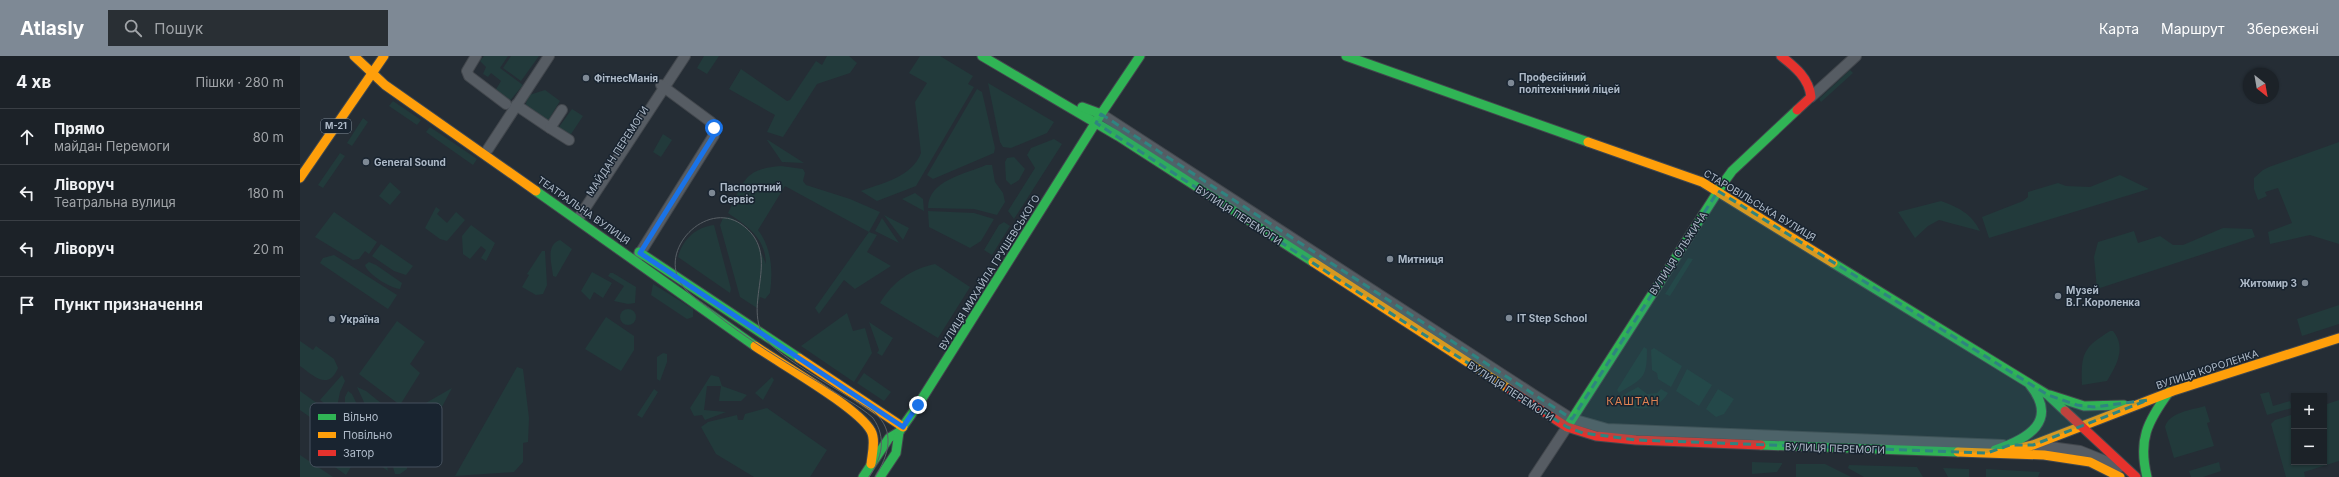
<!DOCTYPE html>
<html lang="uk">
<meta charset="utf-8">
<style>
:root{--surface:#1c2228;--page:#292f34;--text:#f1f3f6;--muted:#a0a4a8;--line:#3a3f45;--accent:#7e8995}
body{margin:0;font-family:Inter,sans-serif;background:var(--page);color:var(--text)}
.controls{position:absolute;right:12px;bottom:12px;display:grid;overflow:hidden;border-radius:0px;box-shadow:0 1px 3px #0004}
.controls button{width:36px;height:36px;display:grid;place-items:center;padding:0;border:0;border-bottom:1px solid var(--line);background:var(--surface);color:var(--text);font:20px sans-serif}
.compass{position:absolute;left:1943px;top:12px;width:36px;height:36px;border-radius:50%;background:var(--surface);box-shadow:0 1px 3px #0004;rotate:149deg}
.stop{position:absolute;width:12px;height:12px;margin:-9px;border:3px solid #1a73e8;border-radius:50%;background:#fff}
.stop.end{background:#1a73e8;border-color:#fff;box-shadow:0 1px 4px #0008}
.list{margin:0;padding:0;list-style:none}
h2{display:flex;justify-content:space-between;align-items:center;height:52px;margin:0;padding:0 16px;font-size:17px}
h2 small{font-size:13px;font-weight:400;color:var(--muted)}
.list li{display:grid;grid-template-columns:26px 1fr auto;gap:12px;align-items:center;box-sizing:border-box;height:56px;padding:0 16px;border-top:1px solid var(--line)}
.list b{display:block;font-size:15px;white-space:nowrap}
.list p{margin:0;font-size:13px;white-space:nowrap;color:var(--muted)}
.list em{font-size:13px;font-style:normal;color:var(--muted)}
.icon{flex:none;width:22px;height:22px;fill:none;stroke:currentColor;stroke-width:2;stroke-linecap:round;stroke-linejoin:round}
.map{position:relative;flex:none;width:2039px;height:421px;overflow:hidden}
header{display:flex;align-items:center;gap:24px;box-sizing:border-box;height:56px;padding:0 20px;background:var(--accent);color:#fff}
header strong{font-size:19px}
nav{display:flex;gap:22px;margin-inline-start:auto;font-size:14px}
.search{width:280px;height:36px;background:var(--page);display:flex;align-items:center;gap:10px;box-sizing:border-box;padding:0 14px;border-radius:0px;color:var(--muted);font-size:15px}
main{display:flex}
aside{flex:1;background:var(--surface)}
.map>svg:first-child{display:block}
</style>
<header>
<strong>Atlasly</strong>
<div class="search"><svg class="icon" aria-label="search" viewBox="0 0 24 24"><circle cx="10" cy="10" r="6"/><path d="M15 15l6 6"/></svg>Пошук</div>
<nav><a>Карта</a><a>Маршрут</a><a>Збережені</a></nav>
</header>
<main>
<aside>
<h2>4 хв<small>Пішки · 280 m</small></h2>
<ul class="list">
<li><svg class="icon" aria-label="ahead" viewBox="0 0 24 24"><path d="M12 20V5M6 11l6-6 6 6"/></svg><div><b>Прямо</b><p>майдан Перемоги</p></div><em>80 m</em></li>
<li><svg class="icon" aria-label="left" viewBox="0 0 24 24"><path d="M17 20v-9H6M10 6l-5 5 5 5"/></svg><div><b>Ліворуч</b><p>Театральна вулиця</p></div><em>180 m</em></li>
<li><svg class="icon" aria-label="left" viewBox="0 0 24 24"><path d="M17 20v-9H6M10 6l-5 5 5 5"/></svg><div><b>Ліворуч</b></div><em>20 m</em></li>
<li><svg class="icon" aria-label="arrive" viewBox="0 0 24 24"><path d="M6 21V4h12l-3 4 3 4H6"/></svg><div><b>Пункт призначення</b></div></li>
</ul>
</aside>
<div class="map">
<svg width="2039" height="421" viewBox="0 0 2039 421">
<rect width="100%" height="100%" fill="#252d35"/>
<g fill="#223a3b">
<polygon points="184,0 208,0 200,12 223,29 208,47 195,35 201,25 191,17 188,21 183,18 186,11 180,5"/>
<polygon points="211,0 239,0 221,25 203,12"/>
<polygon points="404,0 419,0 407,18 397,12"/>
<polygon points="527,0 549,0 557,7 550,17 517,28 483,81 467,76 475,59 429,33 441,13 487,45 490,44 516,5 522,9"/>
<path d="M 620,0 L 640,0 L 673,20 L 668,28 L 674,31 L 616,130 L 577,145 L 561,135 C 583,127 612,121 621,97 L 615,46 L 627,27 L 609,17 Z"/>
<polygon points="1550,14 1553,17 1521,46 1519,43"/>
<polygon points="688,27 754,66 747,77 711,92 703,91 700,86"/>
<polygon points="677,33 682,36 695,92 694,97 633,123 627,119"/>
<polygon points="245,34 260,45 249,63 259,71 272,53 283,60 271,78 256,75 224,53 229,39"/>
<polygon points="93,45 121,64 117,69 89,50"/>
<polygon points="63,62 68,66 52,90 47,87"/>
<polygon points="130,71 177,103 173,109 126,76"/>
<polygon points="363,78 372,84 361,101 353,96"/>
<polygon points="754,83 762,88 714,163 708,155 735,112 727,99 731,92"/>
<polygon points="467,84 468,84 504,107 482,106"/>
<polygon points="2039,86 2039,188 2010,179 1970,188 1968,176 1992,167 1978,132 1965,136 1967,140 1958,144 1954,133 1954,122 1963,114 1969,111"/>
<polygon points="40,97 45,100 23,132 18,129"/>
<polygon points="714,101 725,113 719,124 711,129 706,124 705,106 707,102"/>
<path d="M 686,109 L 692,109 L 695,126 L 703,137 L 705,146 L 697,159 L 674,153 L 628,152 C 628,124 666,118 686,109 Z"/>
<path d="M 481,110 L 503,113 L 505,117 L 503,125 L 506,129 L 550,143 L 580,156 L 569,176 L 577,179 L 567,196 L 591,210 L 555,233 L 544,224 L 519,258 L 515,252 L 569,176 L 485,130 L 458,174 C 472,193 473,215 470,237 L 465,243 L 460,241 L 457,252 L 440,241 L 420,169 L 423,162 L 429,161 C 455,172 456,186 466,208 C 465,181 448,171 428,157 C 444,127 442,113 481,110 Z"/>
<polygon points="1820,119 1849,133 1689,182 1682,161 1723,145 1728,141 1728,136 1758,127 1766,130 1790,131"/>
<polygon points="90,126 101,136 90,149 79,140"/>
<polygon points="615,137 623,143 624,155 602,143"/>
<path d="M 1641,145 C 1659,152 1671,157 1680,175 L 1639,164 L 1628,170 L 1615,182 L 1598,156 Z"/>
<polygon points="136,151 140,154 137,158 147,167 156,156 165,164 147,185 140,183 125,172"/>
<polygon points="628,155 674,157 694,163 681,185 670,192 629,171"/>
<polygon points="34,156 77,186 69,198 65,195 59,203 53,204 15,181"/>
<polygon points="584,159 609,172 603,184"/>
<polygon points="582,162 599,187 575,175"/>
<polygon points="704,166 710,170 692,199 684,194 699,169"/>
<polygon points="171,169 195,187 186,205 181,202 186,194 181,190 170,203 163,198 162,180"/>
<path d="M 414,169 L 431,233 L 430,237 L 378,201 C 382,184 396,171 414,169 Z"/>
<polygon points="1923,172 1952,173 1955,181 1797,233 1794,201 1798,186 1834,175 1838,187 1860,180 1873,189 1883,189"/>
<path d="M 260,184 L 272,193 L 256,221 L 253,220 C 252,208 245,189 260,184 Z"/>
<polygon points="81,188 113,210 106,219 94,215 72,200"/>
<polygon points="242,195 245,195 247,229 243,238 236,239 222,231 229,219 227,218"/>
<polygon points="34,199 97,239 88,253 20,207 23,202"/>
<polygon points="1388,202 1393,203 1370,240 1365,238"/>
<path d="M 69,206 L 76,209 L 102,227 L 100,233 C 92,233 67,218 65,209 Z"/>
<path d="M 635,208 L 670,231 L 638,282 L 580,247 C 593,225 612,213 635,208 Z"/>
<polygon points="292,216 312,227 303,242 294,236 290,244 281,235"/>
<polygon points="310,217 313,217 336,231 335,247 328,248 314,245 324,230 308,220"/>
<polygon points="353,228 393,253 393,261 387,263 351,239"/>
<polygon points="2039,249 2039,268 2002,280 1997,263"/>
<circle cx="328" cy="261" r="8"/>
<polygon points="547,257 553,275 565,272 572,297 554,326 501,290"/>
<polygon points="306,261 334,280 334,294 321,315 285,293"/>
<polygon points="97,265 125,286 110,308 120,317 100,349 59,318"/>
<polygon points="569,266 593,282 582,300 577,297 579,294"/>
<path d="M 1810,275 L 1813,275 C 1827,292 1816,310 1807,325 L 1782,329 C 1781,297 1783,292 1810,275 Z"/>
<path d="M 0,285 L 13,294 L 16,290 L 34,303 L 38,312 C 28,335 14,320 0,310 Z"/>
<path d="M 1344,291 L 1347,293 C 1347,323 1343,322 1319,337 L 1317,334 Z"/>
<polygon points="1354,292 1382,310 1371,331 1358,323 1357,317 1352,314 1351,294"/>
<polygon points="363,297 367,298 367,306 360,325 357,323 357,301"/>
<polygon points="217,311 223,313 229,362 228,386 223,387 223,406 214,416 155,420"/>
<polygon points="1387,313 1412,329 1399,350 1376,335"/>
<polygon points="564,317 591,336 584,345 557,327"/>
<polygon points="42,319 45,325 40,336 36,356 20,344"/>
<polygon points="411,319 419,321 422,330 447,339 441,345 419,345 421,330 407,330 404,354 426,356 405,364 402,359 394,360 390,352"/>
<polygon points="472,321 474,324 463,344 455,337"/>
<polygon points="57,331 66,335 92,356 92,360 74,368"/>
<path d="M 1338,331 L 1347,338 L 1357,337 L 1361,333 L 1368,337 C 1358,355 1332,358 1318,342 Z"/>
<polygon points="152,332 117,398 104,362 105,359"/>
<polygon points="354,333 358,336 342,362 337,359"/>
<polygon points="1418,333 1434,343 1424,358 1416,361 1406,353"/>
<polygon points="0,335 36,361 38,381 0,354"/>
<polygon points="48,335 52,338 67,369 55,368 45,359 45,341"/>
<polygon points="1969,336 1973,350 1990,345 1992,352 1967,359 1960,338"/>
<polygon points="2039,344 2039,405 2004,416 2005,421 1986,421 1971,368 1975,364 1994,358 1994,406 2024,406 2024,349"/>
<path d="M 1905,350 L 1910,366 L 1907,367 L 1914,390 L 1874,402 L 1865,371 C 1869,356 1892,354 1905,350 Z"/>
<polygon points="467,352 527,394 510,421 454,421 416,398 401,371 408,366 437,359 438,364 443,364 445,358"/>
<path d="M 54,374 C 74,378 85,395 88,415 L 44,384 L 46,382 L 56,389 L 60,383 L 50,376 Z"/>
<polygon points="40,388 57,401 46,419 28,406"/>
<polygon points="88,394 107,408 107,413 100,418 95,418"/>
<polygon points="0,399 33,421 0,421"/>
<polygon points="1452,406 1482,407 1482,408 1477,416 1452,418"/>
<polygon points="1919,406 1921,415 1903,421 1891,421 1889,415"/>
<polygon points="1496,408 1525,408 1551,421 1496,421"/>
<polygon points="1549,409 1617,411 1623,421 1564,421 1548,412"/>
<polygon points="1643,412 1669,413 1669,421 1648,421"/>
<polygon points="1686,413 1740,416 1738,421 1686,421"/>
</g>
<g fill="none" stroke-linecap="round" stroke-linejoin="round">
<g stroke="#42474d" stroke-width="12">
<g id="street">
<polyline points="176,0 167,15 169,20 206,48"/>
<polyline points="1511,41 1556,0"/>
<polyline points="216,49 250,72 262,54"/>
<polyline points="801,58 1234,339 1272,363 1307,373 1703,389"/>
<polyline points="250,72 269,84"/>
<polyline points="188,93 249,0"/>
<polyline points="278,163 385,0"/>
<polyline points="337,202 414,79 411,66 361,29"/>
<polyline points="1735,389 1780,395 1820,411"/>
<polyline points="1234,421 1267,371"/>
</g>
</g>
<g stroke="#42474d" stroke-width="11">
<g id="fast">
<polyline points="682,0 818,80 1013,206"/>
<polyline points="1046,0 1288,86"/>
<polyline points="782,51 801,58 840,0"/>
<polyline points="236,135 455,290"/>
<polyline points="339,196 499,302"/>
<polyline points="1533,207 1748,339 1765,355"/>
<polyline points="1750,339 1784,350 1824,349"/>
<polyline points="1267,371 1424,126 1432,115 1497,54"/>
<polyline points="1461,389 1658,396"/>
<path d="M 1695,394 C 1728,383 1759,365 1730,329"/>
<polyline points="563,421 589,382 599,376 618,349 801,58"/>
<polyline points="580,421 596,397 599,376"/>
<path d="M 1847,421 C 1838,384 1847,366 1869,336"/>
</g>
</g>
<g stroke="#42474d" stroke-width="11">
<g id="slow">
<polyline points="54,0 85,29 236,135"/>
<polyline points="1288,86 1402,126 1533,207"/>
<polyline points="0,122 84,0"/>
<polyline points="1013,206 1209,333"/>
<path d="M 455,290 C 481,308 559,352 571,375 C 576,384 572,398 571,408"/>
<polyline points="499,302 603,371"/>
<polyline points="1708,395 1733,389 1873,335 2039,282"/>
<polyline points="1658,396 1744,399 1790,406 1820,421"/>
</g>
</g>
<g stroke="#42474d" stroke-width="11">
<g id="jam">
<path d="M 1481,0 C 1495,11 1509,22 1511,41 L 1497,54"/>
<polyline points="1209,333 1267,371 1296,380 1336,384 1461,389"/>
<polyline points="1765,355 1836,421"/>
</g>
</g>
<use href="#street" stroke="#565c63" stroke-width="10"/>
<use href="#fast" stroke="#30b455" stroke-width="9"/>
<use href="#slow" stroke="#ff9f0a" stroke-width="9"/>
<use href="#jam" stroke="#e5322d" stroke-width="9"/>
<path stroke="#596066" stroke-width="1" d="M 569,421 C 582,402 587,382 573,362 C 559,349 539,340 523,329 C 485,306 446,283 412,255 C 402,247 389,239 382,229 C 357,194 406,144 441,168 C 484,198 442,245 464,281 C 477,301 551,341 574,356 C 596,375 589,399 575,421"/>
</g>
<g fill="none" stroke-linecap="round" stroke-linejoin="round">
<polyline stroke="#1a73e8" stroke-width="5" points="414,72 414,79 340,197 603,371 618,349"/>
</g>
<path fill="#2f8480" fill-opacity="0.2" stroke="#2f8480" stroke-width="3" stroke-dasharray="8 5" stroke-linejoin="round" d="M 801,58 L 1272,363 L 1418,135 L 1748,339 L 1777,349 L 1794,351 L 1848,344 L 1733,389 L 1710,389 L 1687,397 L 1336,384 L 1283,377 L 1267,371 L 796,67 Z"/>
<g fill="#7e8995" stroke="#192430" stroke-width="1.5">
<circle cx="286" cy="22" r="4"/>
<circle cx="1211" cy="27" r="4"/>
<circle cx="66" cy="106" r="4"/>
<circle cx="412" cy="137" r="4"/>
<circle cx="1090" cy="203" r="4"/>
<circle cx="2005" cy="227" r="4"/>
<circle cx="1758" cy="240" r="4"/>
<circle cx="1209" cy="262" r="4"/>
<circle cx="32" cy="263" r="4"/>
</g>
<g text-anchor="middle" stroke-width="3" stroke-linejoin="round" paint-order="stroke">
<rect fill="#192430" stroke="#818d9a" stroke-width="1" x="21" y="63" width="30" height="14" rx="3"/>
<g font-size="9" font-weight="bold" fill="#aebac8">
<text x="36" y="73">М-21</text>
</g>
<g font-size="10" font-weight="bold" fill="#aebac8" stroke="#192430" text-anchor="start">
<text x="1219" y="25">Професійний<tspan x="1219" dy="12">політехнічний ліцей</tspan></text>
<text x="294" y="26">ФітнесМанія</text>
<text x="74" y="110">General Sound</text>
<text x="420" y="135">Паспортний<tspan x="420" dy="12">Сервіс</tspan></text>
<text x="1098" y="207">Митниця</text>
<text x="1997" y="231" text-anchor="end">Житомир 3</text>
<text x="1766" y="238">Музей<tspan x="1766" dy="12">В.Г.Короленка</tspan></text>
<text x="1217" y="266">IT Step School</text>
<text x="40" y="267">Україна</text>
</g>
<g font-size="10" fill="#aebac8" stroke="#192430">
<text transform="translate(317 95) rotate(-57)" y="4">МАЙДАН ПЕРЕМОГИ</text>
<text transform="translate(1460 149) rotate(31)" y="4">СТАРОВІЛЬСЬКА ВУЛИЦЯ</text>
<text transform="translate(284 154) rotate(35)" y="4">ТЕАТРАЛЬНА ВУЛИЦЯ</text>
<text transform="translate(939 159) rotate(33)" y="4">ВУЛИЦЯ ПЕРЕМОГИ</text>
<text transform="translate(1378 197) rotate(-57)" y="4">ВУЛИЦЯ ОЛЬЖИЧА</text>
<text transform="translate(689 216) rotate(-58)" y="4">ВУЛИЦЯ МИХАЙЛА ГРУШЕВСЬКОГО</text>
<text transform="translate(1907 313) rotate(-18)" y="4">ВУЛИЦЯ КОРОЛЕНКА</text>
<text transform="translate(1211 335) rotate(33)" y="4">ВУЛИЦЯ ПЕРЕМОГИ</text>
<text transform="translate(1535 392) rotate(2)" y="4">ВУЛИЦЯ ПЕРЕМОГИ</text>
</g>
<g font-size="11" letter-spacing="1" fill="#de8353" stroke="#192430">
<text x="1333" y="349">КАШТАН</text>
</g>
</g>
<rect x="10" y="347" width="132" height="64" rx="6" fill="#192430" stroke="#46515e" stroke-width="1"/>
<rect x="18" y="358" width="18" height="6" fill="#30b455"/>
<rect x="18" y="376" width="18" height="6" fill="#ff9f0a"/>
<rect x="18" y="394" width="18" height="6" fill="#e5322d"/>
<g font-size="11" fill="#aebac8">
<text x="43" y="365">Вільно</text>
<text x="43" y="383">Повільно</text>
<text x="43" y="401">Затор</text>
</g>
</svg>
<div class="controls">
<button>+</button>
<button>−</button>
</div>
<svg class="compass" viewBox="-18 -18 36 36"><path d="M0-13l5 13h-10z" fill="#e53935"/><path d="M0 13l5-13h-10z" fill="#a0a4a8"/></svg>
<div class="stop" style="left:414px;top:72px"></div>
<div class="stop end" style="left:618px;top:349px"></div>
</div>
</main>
